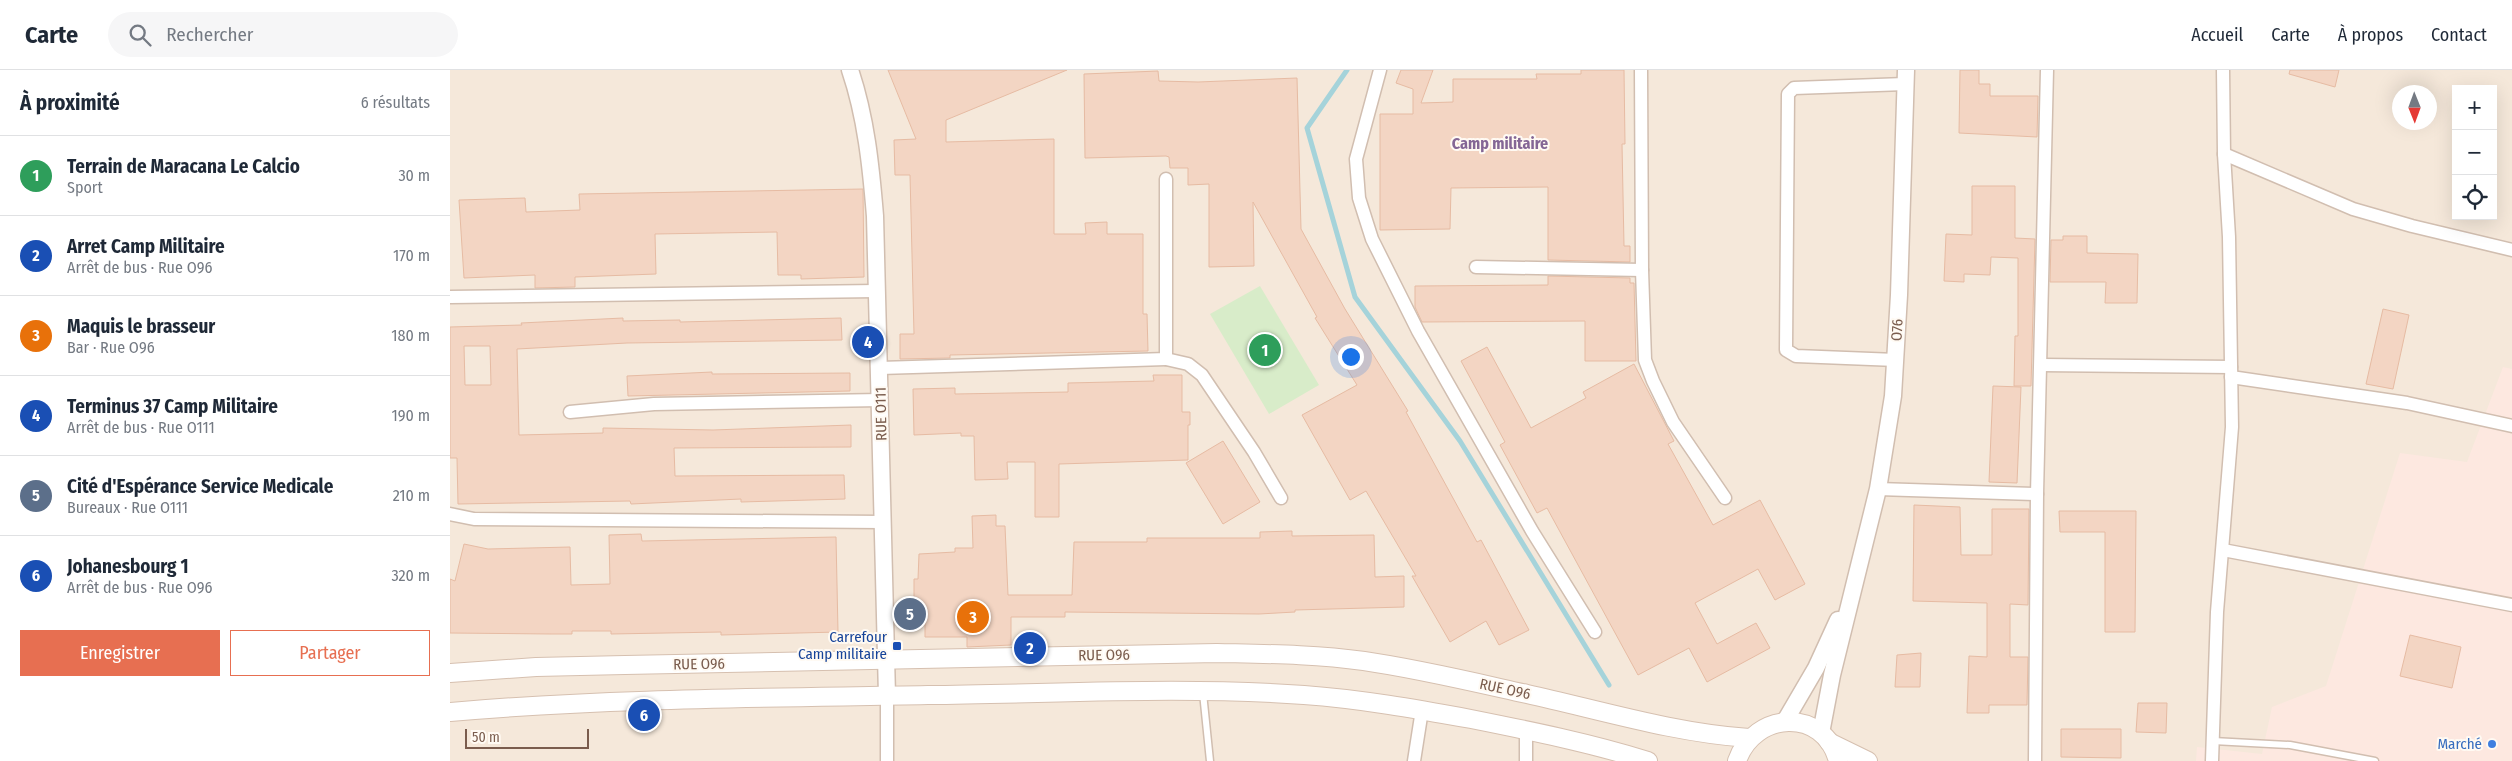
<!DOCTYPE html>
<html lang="fr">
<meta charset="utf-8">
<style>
:root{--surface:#fff;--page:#f6f6f7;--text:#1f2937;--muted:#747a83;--line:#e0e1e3;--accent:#e76f51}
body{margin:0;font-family:"Fira Sans Condensed",sans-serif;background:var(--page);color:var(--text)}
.controls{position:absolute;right:15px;top:15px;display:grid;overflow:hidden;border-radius:0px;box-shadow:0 5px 20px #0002}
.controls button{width:45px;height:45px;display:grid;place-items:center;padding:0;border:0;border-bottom:1px solid var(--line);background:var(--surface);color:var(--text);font:25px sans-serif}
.compass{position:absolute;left:1942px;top:15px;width:45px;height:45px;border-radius:50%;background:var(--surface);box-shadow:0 5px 20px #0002;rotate:179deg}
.scale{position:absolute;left:15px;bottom:12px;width:124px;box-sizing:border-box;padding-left:5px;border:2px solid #7a5c4d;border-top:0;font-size:14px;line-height:18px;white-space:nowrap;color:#7a5c4d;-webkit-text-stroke:4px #fffaf3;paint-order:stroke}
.you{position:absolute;left:900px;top:286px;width:18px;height:18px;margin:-12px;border:4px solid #fff;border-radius:50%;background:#1a73e8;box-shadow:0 0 0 8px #1a73e833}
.badge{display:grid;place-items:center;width:32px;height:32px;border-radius:50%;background:var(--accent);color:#fff;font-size:16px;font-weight:700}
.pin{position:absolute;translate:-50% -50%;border:2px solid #fff;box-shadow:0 1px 5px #0006}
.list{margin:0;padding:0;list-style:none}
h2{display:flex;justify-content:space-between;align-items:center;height:65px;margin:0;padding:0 20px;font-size:21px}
h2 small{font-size:16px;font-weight:400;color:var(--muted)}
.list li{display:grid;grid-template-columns:32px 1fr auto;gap:15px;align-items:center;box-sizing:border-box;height:80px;padding:0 20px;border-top:1px solid var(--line)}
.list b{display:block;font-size:19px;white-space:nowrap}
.list p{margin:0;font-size:16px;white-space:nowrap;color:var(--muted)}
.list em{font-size:16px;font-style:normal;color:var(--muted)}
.actions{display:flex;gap:10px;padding:15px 20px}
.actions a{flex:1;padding:11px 0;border:1px solid var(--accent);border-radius:0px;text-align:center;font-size:18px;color:var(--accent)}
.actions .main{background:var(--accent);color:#fff}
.icon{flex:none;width:28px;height:28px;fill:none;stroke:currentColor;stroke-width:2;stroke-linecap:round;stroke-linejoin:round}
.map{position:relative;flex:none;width:2062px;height:691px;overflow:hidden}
header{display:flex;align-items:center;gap:30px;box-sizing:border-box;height:70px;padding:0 25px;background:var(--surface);border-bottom:1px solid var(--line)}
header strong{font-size:24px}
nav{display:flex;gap:28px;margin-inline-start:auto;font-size:18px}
.search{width:350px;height:45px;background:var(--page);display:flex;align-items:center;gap:12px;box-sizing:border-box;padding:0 18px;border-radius:28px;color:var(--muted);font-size:19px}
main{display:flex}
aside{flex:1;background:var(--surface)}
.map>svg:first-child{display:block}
</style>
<header>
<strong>Carte</strong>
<div class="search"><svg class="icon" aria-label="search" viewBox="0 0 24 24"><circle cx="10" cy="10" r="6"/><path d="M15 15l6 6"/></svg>Rechercher</div>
<nav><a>Accueil</a><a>Carte</a><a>À propos</a><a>Contact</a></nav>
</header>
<main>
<aside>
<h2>À proximité<small>6 résultats</small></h2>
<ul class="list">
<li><span class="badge" style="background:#2e9e5b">1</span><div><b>Terrain de Maracana Le Calcio</b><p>Sport</p></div><em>30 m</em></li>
<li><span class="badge" style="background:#1a4fb4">2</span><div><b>Arret Camp Militaire</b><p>Arrêt de bus · Rue O96</p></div><em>170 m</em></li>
<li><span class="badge" style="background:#e8710a">3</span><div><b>Maquis le brasseur</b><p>Bar · Rue O96</p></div><em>180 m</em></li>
<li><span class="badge" style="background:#1a4fb4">4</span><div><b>Terminus 37 Camp Militaire</b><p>Arrêt de bus · Rue O111</p></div><em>190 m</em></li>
<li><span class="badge" style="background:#5c6f8a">5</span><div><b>Cité d'Espérance Service Medicale</b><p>Bureaux · Rue O111</p></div><em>210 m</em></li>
<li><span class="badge" style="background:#1a4fb4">6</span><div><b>Johanesbourg 1</b><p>Arrêt de bus · Rue O96</p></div><em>320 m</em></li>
</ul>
<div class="actions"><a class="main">Enregistrer</a><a>Partager</a></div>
</aside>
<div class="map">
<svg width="2062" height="691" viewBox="0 0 2062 691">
<rect width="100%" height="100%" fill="#fdf6ec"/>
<path fill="#f5e8da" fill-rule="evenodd" d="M 0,0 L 2062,0 L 2062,691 L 0,691 ZM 2006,19 L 2043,19 L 2043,146 L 2006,146 ZM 1950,22 L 1980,22 L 1980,52 L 1950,52 Z"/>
<polygon fill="#fde8e0" points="2053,297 2062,299 2062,691 1746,691 1747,677 1812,684 1822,637 1876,616 1950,383 2017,392"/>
<polygon fill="#d8ecc9" points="810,216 869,315 819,344 760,244"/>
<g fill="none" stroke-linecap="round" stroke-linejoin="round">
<polyline stroke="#a5d3da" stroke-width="5" points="897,0 857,58 905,227 1010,371 1159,615"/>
</g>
<g fill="#f3d5c3" stroke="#e6bba3" fill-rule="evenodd">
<polygon points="438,0 617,0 496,50 496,72 604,69 604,164 636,164 635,153 657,152 657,164 693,164 693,244 697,244 698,281 500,285 500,288 450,289 450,264 464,264 460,105 445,105 444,70 466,69"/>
<polygon points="951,0 983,0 971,33 1003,32 1003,9 1087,9 1086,4 1131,4 1131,0 1174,0 1175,74 1172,74 1174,176 1180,176 1180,192 1098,190 1098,117 1001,118 1000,159 930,160 930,44 963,44 963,19 946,13"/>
<polygon points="1510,0 1529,0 1529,14 1540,14 1540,26 1588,26 1587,67 1509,63"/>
<polygon points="1840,0 1889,0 1885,17 1839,4"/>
<polygon points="708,1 709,11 748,12 847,8 851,159 895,239 958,341 956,342 1027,472 1031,470 1079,560 1049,575 1036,551 1000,572 962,506 966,506 916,421 900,430 852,345 907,315 865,248 867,247 803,132 804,196 759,197 759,114 738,115 738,98 720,98 719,87 716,86 635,88 634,4"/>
<polygon points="1522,116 1565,116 1565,168 1585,169 1581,316 1564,316 1565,266 1568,266 1568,188 1541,187 1540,205 1514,204 1514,212 1494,211 1496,164 1522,165"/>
<polygon points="413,119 414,207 351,209 351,205 328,205 327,162 205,164 206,204 125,207 125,217 85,218 85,205 14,208 9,130 75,128 76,142 130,140 129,124"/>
<polygon points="1613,166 1637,166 1637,183 1688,184 1687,233 1655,233 1656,212 1600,212 1601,170 1613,170"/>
<polygon points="1098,206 1180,208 1180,213 1184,213 1186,291 1135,291 1135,251 972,252 965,237 965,216 1098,215"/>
<polygon points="1933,239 1959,245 1943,319 1916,314"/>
<path d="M 173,248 L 173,251 L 230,250 L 230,252 L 391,248 L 392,270 L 177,273 L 67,279 L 69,365 L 153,363 L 153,358 L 263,360 L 401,355 L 401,377 L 224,378 L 225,406 L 394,405 L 395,429 L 291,432 L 291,429 L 181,434 L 180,431 L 8,434 L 7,388 L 0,388 L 0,257 L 72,255 L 71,253 ZM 14,276 L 40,276 L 41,315 L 15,315 Z"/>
<polygon points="1037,277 1081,358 1136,328 1133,322 1184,294 1224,371 1218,374 1263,455 1310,430 1355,514 1325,530 1308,499 1245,533 1267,574 1306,553 1320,578 1257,612 1239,578 1188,605 1097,438 1087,443 1050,375 1055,372 1011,291"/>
<polygon points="262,302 262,304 400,303 400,321 178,326 177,306"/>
<polygon points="703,305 732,305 732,342 740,342 740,355 738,355 738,390 609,394 609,447 585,447 585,392 557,392 558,409 525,410 524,366 511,366 511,363 464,365 463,319 505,318 505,324 618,322 618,313 704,311"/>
<polygon points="1543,316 1571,317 1567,413 1539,412"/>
<polygon points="773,371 810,432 773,454 736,393"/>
<polygon points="1464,435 1510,437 1511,485 1542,485 1542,439 1579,439 1578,535 1560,534 1560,587 1578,587 1577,635 1539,635 1539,643 1517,643 1519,586 1537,587 1537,533 1463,531"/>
<polygon points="1609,441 1686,441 1685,562 1655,562 1655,462 1610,462"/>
<polygon points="546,445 546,456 555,456 558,525 622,525 624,472 697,472 697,468 810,468 810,462 842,461 842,466 924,465 925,507 954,506 954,537 845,540 845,542 809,544 615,542 615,547 561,547 561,575 517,577 517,567 475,567 475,536 464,536 464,509 468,509 469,484 505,482 505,478 523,478 522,446"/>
<polygon points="191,464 192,471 386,467 388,562 271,565 271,562 161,564 161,561 122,561 122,564 101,564 0,563 0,509 5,511 14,474 38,479 120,477 121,515 160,514 159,465"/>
<polygon points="1960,565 2011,577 2002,618 1950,606"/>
<polygon points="1471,583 1470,617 1445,617 1447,585"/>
<polygon points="1688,633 1717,633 1716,663 1686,662"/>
<polygon points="1611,659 1671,659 1671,688 1611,687"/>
</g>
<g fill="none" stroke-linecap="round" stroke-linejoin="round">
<g stroke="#d1beb0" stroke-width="9">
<g id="service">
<polyline points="753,623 760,691"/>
<polyline points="1763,671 1840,675 1925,691"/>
</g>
</g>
<g stroke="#d1beb0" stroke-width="15">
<g id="minor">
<polyline points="930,0 906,89 909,128 922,169 968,261 1082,461 1145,562"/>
<polyline points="1191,0 1192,200 1195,290 1203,311 1223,352 1275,428"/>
<polyline points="1774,84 1903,139 1962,156 2062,180"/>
<polyline points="1026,197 1192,200"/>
<polyline points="0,227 427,221"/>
<polyline points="716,289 738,294 752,305 804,382 831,428"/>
<polyline points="1446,290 1346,286 1336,280 1338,24 1344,18 1455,14"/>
<polyline points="1592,295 1781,297"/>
<polyline points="430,298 716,289 716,109"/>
<polyline points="1781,307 1957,333 2062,356"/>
<polyline points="120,342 204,334 431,330"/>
<polyline points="1428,419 1587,424"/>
<polyline points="0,444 24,449 432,452"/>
<polyline points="1773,480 2062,535"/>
<polyline points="437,626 437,691"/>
<polyline points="1076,660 1076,691"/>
<polyline points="964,691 972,640"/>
<polyline points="1585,691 1587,424 1597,0"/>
<polyline points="1762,691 1767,542 1782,357 1779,167 1774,84 1773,0"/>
</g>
</g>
<g stroke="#d1beb0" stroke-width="19">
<g id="tertiary">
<path d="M 400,0 C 416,47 421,97 425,146 L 437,626"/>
<polyline points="1335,651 1366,598 1388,550"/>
<polyline points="1371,663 1382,605 1428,419 1443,326 1449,225 1456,0"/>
</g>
</g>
<g stroke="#d6c0b0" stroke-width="20">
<g id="secondary">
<path d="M 0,603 L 86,597 L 175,595 L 767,583 C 816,584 865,584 914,591 C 969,599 1023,612 1077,624 C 1150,640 1224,663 1299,668"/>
<path d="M 0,642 C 159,628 319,628 478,625 C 603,624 729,616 854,625 C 910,629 966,639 1021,649 C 1081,661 1140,673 1198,691"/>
<polyline points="1379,672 1418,691"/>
<path d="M 1287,691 C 1304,641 1374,637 1388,691"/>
</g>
</g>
<use href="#service" stroke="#fff" stroke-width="6"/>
<use href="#minor" stroke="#fff" stroke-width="12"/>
<use href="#tertiary" stroke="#fff" stroke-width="16"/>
<use href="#secondary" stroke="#fff" stroke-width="18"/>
</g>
<rect fill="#1a4fb4" stroke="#fffaf3" stroke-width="2" x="442" y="571" width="10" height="10" rx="2.5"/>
<circle fill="#3f7fe0" stroke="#fffaf3" stroke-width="2" cx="2042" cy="674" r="5"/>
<g text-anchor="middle" stroke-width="4" stroke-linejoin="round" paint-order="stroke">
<g font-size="15" fill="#7a5c4d" stroke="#fffaf3">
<text transform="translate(1447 260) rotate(-88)" y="5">O76</text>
<text transform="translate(431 344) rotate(-91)" y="5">RUE O111</text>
<text transform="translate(654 585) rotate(-1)" y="5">RUE O96</text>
<text transform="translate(249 594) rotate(-1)" y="5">RUE O96</text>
<text transform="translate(1055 619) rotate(12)" y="5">RUE O96</text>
</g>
<g font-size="15" fill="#164399" stroke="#fffaf3" text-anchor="end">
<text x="437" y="572">Carrefour<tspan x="437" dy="17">Camp militaire</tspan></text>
</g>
<g font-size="15" fill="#366cbe" stroke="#fffaf3" text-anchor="end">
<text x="2032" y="679">Marché</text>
</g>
<g font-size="16" font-weight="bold" fill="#846695" stroke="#fffaf3">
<text x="1050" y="79">Camp militaire</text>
</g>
</g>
</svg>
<div class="controls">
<button>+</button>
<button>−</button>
<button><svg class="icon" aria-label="locate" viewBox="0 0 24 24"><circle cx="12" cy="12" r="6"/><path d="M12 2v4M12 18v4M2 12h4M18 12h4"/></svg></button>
</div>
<svg class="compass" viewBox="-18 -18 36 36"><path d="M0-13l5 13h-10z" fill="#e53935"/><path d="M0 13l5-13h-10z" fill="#747a83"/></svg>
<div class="scale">50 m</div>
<div class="you"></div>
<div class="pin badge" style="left:815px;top:280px;background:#2e9e5b">1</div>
<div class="pin badge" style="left:580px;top:578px;background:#1a4fb4">2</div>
<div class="pin badge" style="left:523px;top:547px;background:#e8710a">3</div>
<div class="pin badge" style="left:418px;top:272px;background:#1a4fb4">4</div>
<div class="pin badge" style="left:460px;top:544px;background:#5c6f8a">5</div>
<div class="pin badge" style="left:194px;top:645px;background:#1a4fb4">6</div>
</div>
</main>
